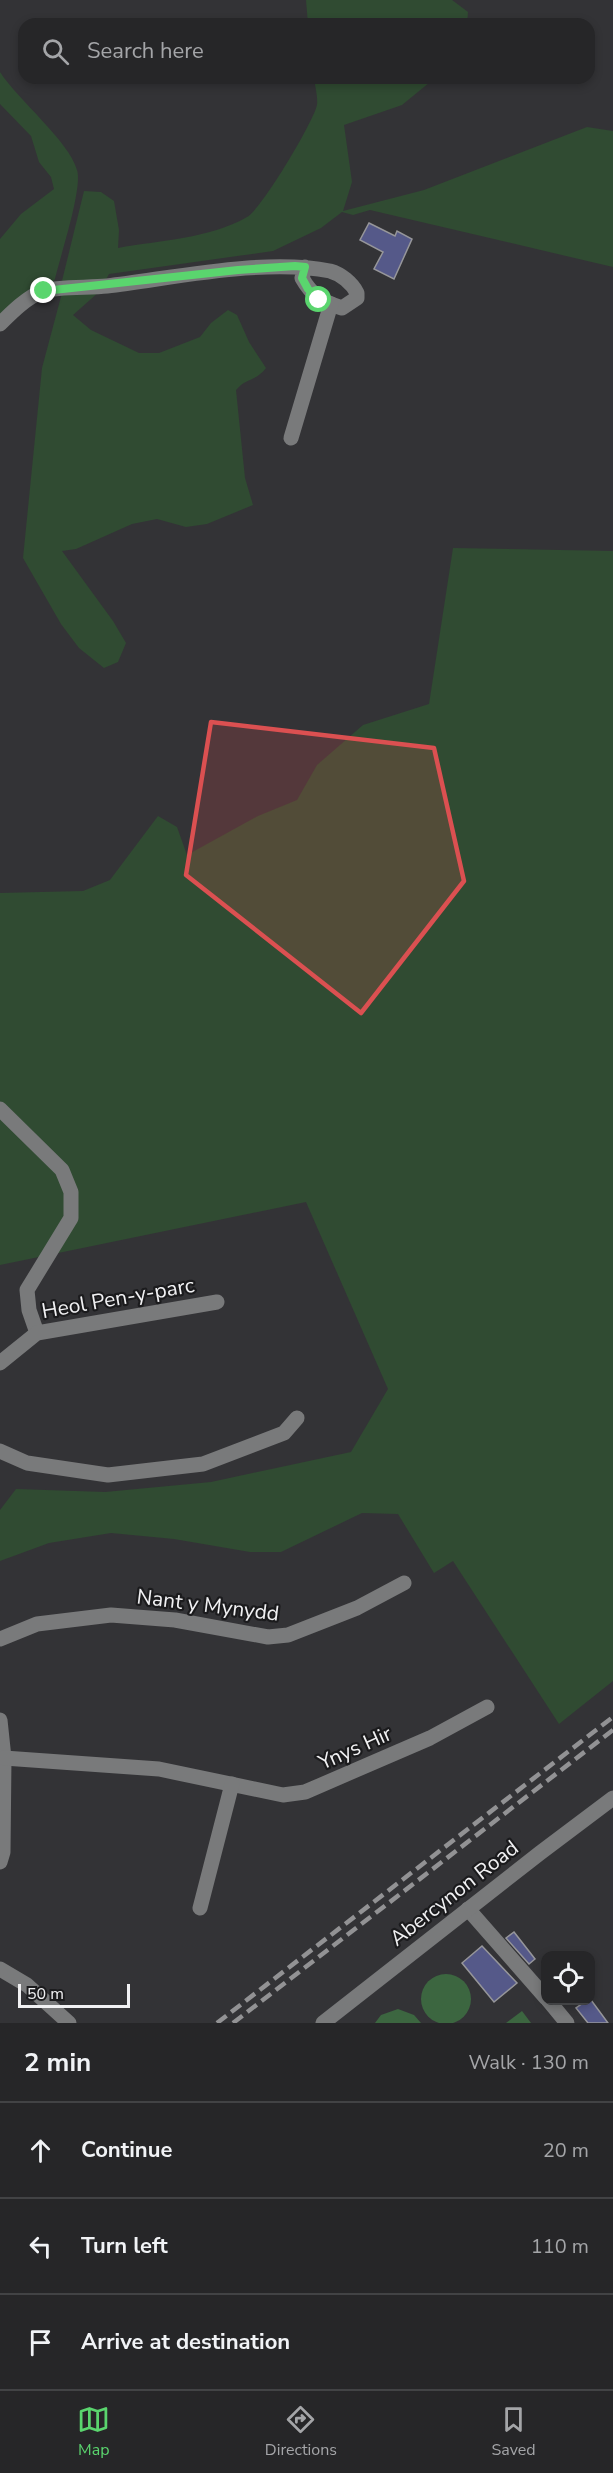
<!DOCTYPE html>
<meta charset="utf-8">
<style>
:root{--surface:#262628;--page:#323234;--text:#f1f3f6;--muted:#a4a5a8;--line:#424345;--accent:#5ad56e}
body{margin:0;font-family:"Nunito Sans",sans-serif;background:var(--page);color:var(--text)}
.controls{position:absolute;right:18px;bottom:18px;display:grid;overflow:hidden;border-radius:12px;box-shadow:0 3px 9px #0003}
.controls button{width:54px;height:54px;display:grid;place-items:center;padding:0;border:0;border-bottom:2px solid var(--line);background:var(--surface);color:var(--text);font:30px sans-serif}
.scale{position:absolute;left:18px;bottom:15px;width:112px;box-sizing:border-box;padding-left:6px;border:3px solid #f1f1f3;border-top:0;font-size:16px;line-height:21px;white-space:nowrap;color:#f1f1f3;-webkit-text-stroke:4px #1b1b1d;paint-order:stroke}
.stop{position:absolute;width:18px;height:18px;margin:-14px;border:4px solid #5ad56e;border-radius:50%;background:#fff}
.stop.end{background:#5ad56e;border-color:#fff;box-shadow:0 2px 6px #0008}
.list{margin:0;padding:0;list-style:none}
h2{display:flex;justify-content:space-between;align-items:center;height:78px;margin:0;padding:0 24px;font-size:26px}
h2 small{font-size:20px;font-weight:400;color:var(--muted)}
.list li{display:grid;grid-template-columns:39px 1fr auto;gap:18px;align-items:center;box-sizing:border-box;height:96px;padding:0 24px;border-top:2px solid var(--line)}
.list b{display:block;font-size:22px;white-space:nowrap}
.list em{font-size:20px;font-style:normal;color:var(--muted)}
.icon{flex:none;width:33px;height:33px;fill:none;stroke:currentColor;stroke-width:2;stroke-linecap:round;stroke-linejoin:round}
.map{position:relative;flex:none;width:613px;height:2023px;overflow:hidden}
.search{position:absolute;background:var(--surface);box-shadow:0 3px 9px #0003;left:18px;right:18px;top:18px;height:66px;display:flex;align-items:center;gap:15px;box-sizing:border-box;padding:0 21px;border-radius:18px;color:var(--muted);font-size:22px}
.sheet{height:366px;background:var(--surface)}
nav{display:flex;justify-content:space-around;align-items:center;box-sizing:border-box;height:84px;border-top:2px solid var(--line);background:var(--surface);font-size:16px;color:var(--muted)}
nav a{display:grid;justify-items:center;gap:3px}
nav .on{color:var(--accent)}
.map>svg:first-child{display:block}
</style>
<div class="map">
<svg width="613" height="2023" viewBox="0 0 613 2023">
<rect width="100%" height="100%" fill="#333336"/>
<g fill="#304b32">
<polygon points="306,0 452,0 468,12 467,24 308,24"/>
<path d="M 0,72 C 18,100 69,141 77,170 C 83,188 60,257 55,279 L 50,286 L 0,320 L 0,239 L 21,214 L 54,189 L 51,177 L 39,162 L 31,136 L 0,104 Z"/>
<path d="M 314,78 L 435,78 L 402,105 L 344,125 L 352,182 L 343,211 L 424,190 L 587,127 L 613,131 L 613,267 L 370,210 L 353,215 L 342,212 L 321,228 L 273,251 L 109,274 L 100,291 L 73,315 L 91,330 L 139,353 L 159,353 L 200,337 L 211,323 L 228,310 L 237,315 L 249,342 L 266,368 C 255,382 247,377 236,390 L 245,478 L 253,505 L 207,524 L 186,527 L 157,519 L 132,524 L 76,549 L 62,551 L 113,621 L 126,643 L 118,662 L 104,668 L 79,648 L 61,624 L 23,558 L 42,368 L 62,293 L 61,285 L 84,191 L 101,192 L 114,201 L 119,230 L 118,248 C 160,240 209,239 247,217 C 261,210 313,123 317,105 C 318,97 315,86 314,78 Z"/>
<polygon points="453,548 613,551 613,1681 559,1724 453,1561 434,1573 398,1514 362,1513 281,1552 250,1552 174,1539 111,1533 49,1543 0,1561 0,1510 16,1489 105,1492 211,1482 351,1452 388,1389 306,1202 0,1265 0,893 83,891 110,880 158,816 177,827 187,855 258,816 297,800 317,765 363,725 429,704"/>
</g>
<g fill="#3c6640">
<circle cx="446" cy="1999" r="25"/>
<polygon points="398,2009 414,2015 421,2023 375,2023 381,2015"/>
<polygon points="522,2011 531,2023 506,2023"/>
</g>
<g fill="#555989" stroke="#96969a" stroke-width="1.5">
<polygon points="369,223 395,236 397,231 412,239 394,279 374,269 383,252 360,240"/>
<polygon points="514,1932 535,1959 529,1964 506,1938"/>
<polygon points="482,1946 517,1983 494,2002 462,1963"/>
<polygon points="591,2000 608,2023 588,2023 576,2008 586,2001"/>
</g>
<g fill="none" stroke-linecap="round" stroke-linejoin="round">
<g stroke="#797a7b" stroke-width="15">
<path d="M 0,324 C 12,312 27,297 43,291 C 58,286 90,288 107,286 C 174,278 264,258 330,271 C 341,274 352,283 357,293 L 357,298 L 342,308 C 323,302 312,296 302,278 L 305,267"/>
<polyline points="291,438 331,304"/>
<polyline points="0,1109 62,1170 71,1192 71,1218 27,1290 29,1310 37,1333"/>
<polyline points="0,1363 37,1333 217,1302"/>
<polyline points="0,1451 27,1463 108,1475 203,1464 284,1433 297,1418"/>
<polyline points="0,1639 37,1624 111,1615 175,1620 268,1637 288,1635 357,1608 404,1583"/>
<polyline points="0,1720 4,1758 3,1852 0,1862"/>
<polyline points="4,1758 159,1769 283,1795 305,1792 430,1738 487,1707"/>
<polyline points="200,1908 232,1784"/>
<polyline points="468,1909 546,1998"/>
<polyline points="0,1969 27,1985 69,2023"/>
<polyline points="548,2000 567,2023"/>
<polyline points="323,2023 540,1853 613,1798"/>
</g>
<g stroke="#929294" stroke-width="4.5" stroke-dasharray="12 6" stroke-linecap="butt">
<polyline points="217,2023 613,1717"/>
<polyline points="233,2023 613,1730"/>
</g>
</g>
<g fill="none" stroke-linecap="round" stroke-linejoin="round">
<polyline stroke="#5ad56e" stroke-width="8" points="44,291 238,270 295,266 305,267 302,278 308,289 319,300"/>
</g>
<path fill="#db5051" fill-opacity="0.2" stroke="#db5051" stroke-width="4.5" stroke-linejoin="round" d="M 211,722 L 434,748 L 464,881 L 361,1013 L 186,875 Z"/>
<g text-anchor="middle" stroke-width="4.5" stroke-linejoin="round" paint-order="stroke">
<g font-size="21" fill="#f1f1f3" stroke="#1b1b1d">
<text transform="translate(118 1298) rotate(-10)" y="7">Heol Pen-y-parc</text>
<text transform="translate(208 1605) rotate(7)" y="7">Nant y Mynydd</text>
<text transform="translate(355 1748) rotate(-24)" y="7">Ynys Hir</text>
<text transform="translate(454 1893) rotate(-38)" y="7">Abercynon Road</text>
</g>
</g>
</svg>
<div class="controls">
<button><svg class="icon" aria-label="locate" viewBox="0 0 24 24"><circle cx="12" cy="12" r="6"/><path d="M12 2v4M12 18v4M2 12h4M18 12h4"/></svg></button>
</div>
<div class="scale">50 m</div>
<div class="stop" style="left:319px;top:300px"></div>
<div class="stop end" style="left:44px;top:291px"></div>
<div class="search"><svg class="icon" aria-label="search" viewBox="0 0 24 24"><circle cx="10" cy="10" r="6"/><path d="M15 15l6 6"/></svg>Search here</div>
</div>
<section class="sheet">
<h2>2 min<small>Walk · 130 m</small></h2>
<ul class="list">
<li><svg class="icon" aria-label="ahead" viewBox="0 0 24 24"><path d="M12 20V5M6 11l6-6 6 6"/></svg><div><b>Continue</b></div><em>20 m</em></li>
<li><svg class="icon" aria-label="left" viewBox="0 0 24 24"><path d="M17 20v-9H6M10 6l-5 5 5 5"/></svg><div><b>Turn left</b></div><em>110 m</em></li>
<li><svg class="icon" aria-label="arrive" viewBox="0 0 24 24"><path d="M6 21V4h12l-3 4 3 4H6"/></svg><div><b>Arrive at destination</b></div></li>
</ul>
</section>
<nav>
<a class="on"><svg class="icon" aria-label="map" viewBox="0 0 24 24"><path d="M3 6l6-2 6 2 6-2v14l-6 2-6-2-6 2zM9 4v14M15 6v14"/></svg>Map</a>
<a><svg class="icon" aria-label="directions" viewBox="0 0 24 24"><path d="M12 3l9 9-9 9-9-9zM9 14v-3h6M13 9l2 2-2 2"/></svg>Directions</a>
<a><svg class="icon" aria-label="saved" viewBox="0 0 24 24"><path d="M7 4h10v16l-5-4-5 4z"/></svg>Saved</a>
</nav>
